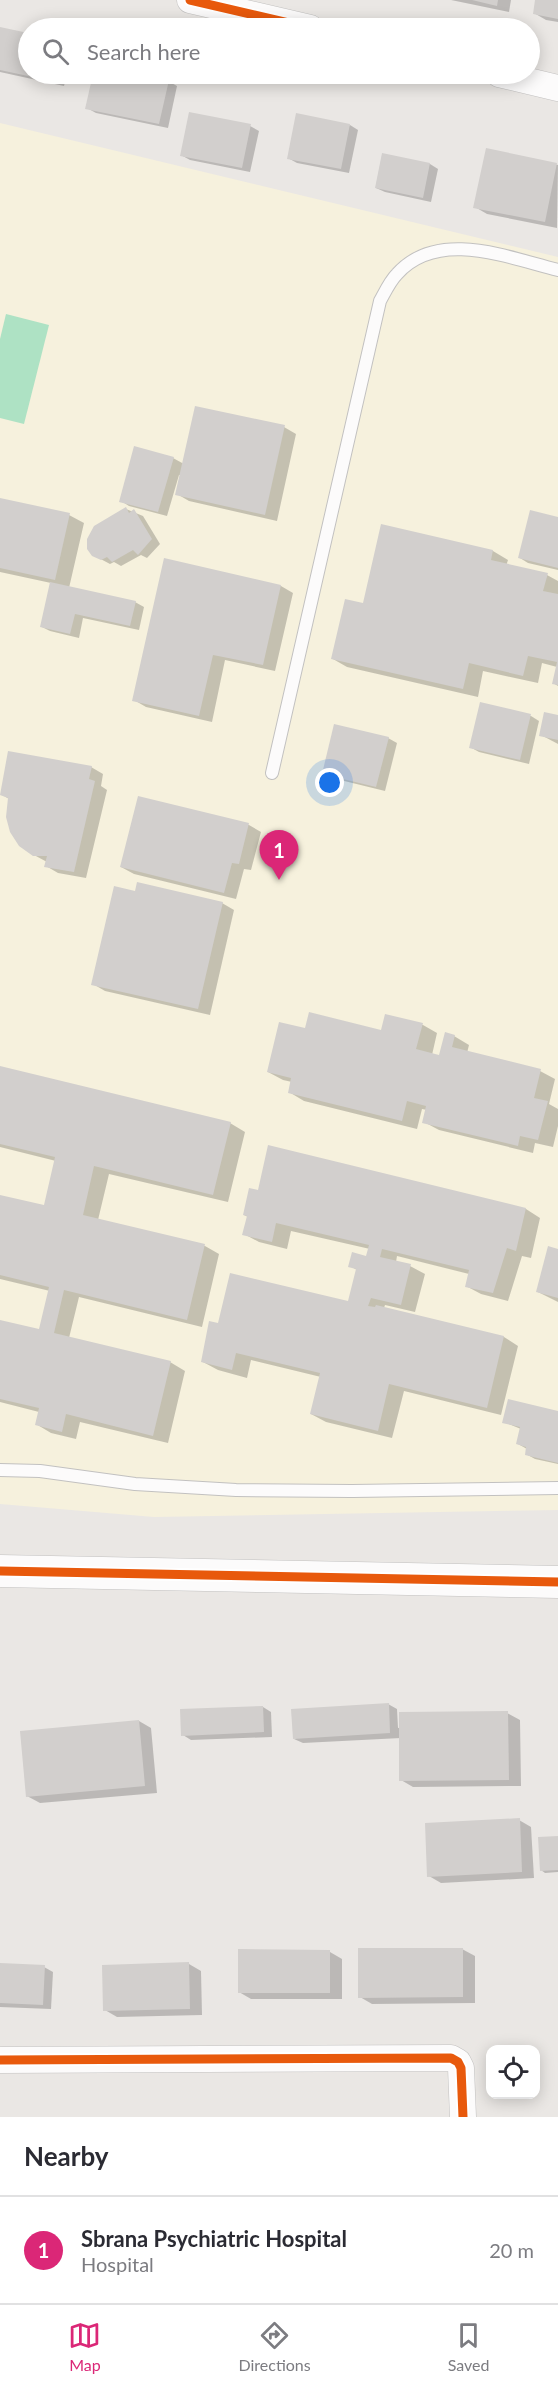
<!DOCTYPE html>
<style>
:root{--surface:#fff;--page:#f2f2f3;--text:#2b2b33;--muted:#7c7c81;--line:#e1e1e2;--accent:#db2777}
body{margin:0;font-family:Lato,sans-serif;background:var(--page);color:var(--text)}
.controls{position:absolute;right:18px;bottom:18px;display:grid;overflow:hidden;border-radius:12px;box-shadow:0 3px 15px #0003}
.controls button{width:54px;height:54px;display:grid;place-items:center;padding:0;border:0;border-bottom:2px solid var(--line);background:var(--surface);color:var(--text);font:30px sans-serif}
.you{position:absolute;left:330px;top:783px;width:21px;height:21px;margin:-15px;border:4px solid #fff;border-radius:50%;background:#1a73e8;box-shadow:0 0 0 9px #1a73e833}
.badge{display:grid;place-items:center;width:39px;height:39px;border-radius:50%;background:var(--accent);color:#fff;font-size:20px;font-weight:700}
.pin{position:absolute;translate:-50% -50px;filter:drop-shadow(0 2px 3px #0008)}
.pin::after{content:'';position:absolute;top:32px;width:21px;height:18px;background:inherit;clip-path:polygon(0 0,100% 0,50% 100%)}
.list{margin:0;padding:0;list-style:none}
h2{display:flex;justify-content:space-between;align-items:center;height:78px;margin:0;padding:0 24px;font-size:26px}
h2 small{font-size:20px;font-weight:400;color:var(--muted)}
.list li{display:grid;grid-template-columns:39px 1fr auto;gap:18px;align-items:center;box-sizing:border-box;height:108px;padding:0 24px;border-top:2px solid var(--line)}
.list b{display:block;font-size:22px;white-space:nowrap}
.list p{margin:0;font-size:20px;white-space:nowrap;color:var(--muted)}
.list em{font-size:20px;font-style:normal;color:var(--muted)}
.icon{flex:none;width:33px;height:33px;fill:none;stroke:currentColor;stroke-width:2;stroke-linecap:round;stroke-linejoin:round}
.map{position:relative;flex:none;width:558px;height:2117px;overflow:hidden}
.search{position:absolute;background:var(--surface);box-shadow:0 3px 15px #0003;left:18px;right:18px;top:18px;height:66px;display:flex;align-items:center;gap:15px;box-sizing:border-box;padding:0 21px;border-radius:33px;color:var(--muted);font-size:22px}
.sheet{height:186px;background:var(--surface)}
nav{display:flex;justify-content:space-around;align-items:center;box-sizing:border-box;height:84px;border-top:2px solid var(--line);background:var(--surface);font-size:16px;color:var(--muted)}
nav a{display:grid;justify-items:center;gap:3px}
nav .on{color:var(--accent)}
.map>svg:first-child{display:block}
</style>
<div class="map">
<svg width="558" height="2117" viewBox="0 0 558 2117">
<rect width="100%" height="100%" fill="#eae7e4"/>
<polygon fill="#f6f1dd" points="0,123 558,257 558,1510 154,1517 0,1504"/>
<polygon fill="#aee2c4" points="6,314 49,325 24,424 0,418 0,339"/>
<g fill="#0003">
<polygon points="451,0 511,0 509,12"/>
<polygon points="537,0 558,0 558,22 546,20 534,13"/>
<polygon points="0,29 28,35 28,74 67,74 64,86 0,72"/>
<polygon points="94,74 129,74 168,81 177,86 168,128 96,113 87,108"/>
<polygon points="350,125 358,130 349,173 297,163 288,158"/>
<polygon points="250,126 259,131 250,172 190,160 181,155"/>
<polygon points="487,149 558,165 557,228 487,214 475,207"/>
<polygon points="383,154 430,164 438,169 431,202 385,192 376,188"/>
<polygon points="284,427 296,434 277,521 189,501 177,494 181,475 179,475 167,516 129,506 121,501 173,458 184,464"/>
<polygon points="0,500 69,515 84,523 69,588 135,602 144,607 139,630 83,618 79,638 50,631 42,627 51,583 0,572"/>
<polygon points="126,509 143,516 160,544 147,558 141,555 121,566 114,562 110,564 93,555"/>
<polygon points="558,518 558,570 528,563 520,558"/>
<polygon points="382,526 493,551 508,560 506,566 547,575 558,581 558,686 553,683 557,667 542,663 538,683 483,671 478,697 347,667 333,659 364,605"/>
<polygon points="165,560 281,586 293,593 275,671 225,660 212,722 146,707 134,700"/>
<polygon points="481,704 531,716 539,721 529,764 479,752 470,747"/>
<polygon points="558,717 558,744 541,735"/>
<polygon points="388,738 397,743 385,791 332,778 324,774"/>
<polygon points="91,767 103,774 101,786 107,790 86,878 58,873 46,866 47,862 34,855 9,799 1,794"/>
<polygon points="139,798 249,825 261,832 251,870 244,869 236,899 134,874 121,867"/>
<polygon points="136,892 222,903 234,910 210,1015 105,991 93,984"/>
<polygon points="386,1016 423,1025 437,1033 432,1055 440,1057 454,1036 469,1045 467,1053 540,1071 555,1079 549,1104 558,1109 558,1126 553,1147 535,1143 533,1153 439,1130 424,1122 427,1110 422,1109 417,1129 304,1101 289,1092 292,1082 283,1080 268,1072 306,1029 382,1031"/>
<polygon points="0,1067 230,1123 245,1132 228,1202 109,1174 98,1220 205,1246 219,1254 202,1327 79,1297 69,1338 170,1362 185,1371 168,1443 80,1422 76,1439 51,1433 36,1424 39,1412 0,1402 0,1321 40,1331 50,1291 0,1279 0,1196 45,1207 56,1161 0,1147"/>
<polygon points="269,1147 526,1209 540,1218 531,1258 522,1256 508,1301 481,1294 466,1286 469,1274 397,1256 396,1262 410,1266 425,1274 415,1312 385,1305 384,1308 504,1337 518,1346 501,1415 404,1391 392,1438 326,1422 311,1414 321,1377 251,1360 247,1378 218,1370 203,1362 219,1324 349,1303 357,1270 350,1266 368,1258 370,1249 291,1231 287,1249 259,1242 244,1234 248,1217 244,1215 259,1191"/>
<polygon points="558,1250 558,1302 538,1292"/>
<polygon points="558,1413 558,1464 535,1459 526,1454 527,1449 518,1444 521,1429 504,1422"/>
<polygon points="388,1704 397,1709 398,1728 507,1713 520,1720 521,1786 413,1787 401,1780 401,1738 303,1743 294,1739"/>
<polygon points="263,1707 271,1712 272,1737 191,1740 183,1735"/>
<polygon points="139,1721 151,1728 157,1793 40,1803 27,1796"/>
<polygon points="519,1820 531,1827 534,1878 441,1883 429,1876"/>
<polygon points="558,1837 558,1872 545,1873 541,1870"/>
<polygon points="462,1949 475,1956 475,2003 372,2004 360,1997"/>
<polygon points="330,1952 342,1959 342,1999 251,1999 239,1992"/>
<polygon points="189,1964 201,1971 202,2015 117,2017 105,2010"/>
<polygon points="0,1965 44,1967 53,1972 51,2009 0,2007"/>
</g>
<g fill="#d2cfcd">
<polygon points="472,0 498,0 497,6"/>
<polygon points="535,0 558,0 558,19 533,14"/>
<polygon points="0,27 28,33 28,74 58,74 56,82 0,70"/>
<polygon points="93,74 137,74 169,80 159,124 85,109"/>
<polygon points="189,112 251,124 242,168 180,156"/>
<polygon points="296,113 350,124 341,169 287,159"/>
<polygon points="486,148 557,163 545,222 473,208"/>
<polygon points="382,153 430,163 423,198 375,188"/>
<polygon points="195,406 285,425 265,515 175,495"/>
<polygon points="134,446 174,457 158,512 119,502"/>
<polygon points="0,498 70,513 55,580 0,568"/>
<polygon points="126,507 129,513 134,509 152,539 138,555 133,550 112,562 107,557 101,560 92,556 87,549 87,539 94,526"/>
<polygon points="530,510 558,517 558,568 518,558"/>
<polygon points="381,524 493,550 491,560 548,573 543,591 558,594 558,685 552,684 557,662 528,656 523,676 469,663 463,689 331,659 345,599 363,603"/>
<polygon points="164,558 281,585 263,665 213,655 199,716 132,701"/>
<polygon points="50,582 136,601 130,626 75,614 70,634 40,627"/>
<polygon points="480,702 531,714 520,760 469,748"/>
<polygon points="544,712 558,715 558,740 539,736"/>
<polygon points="334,724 389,737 376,787 322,774"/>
<polygon points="8,751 92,766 89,779 95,781 74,872 44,867 47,856 33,856 19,846 10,832 6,817 8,798 0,795"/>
<polygon points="138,796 249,823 239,864 232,863 224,893 120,867"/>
<polygon points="137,882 223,902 198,1009 91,985 114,886 135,891"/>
<polygon points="309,1012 381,1030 385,1014 423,1023 416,1049 439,1055 445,1032 455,1035 452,1047 541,1069 534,1098 548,1101 538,1140 520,1136 518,1146 422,1123 426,1106 407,1101 402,1121 288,1093 291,1078 267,1072 279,1022 305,1028"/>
<polygon points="0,1066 231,1122 213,1195 94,1166 83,1215 205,1244 187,1320 64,1290 54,1333 171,1361 153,1436 66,1414 62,1432 35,1425 39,1408 0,1399 0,1320 39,1329 49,1287 0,1275 0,1195 44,1205 55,1157 0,1144"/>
<polygon points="268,1145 526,1208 516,1251 507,1248 493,1293 465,1287 469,1270 382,1249 380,1257 411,1264 401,1305 371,1298 368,1306 375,1307 376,1305 504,1336 487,1408 389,1384 378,1431 310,1414 320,1373 236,1353 232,1370 201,1362 209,1321 218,1323 230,1273 348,1301 356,1269 348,1267 352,1252 366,1256 369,1245 276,1223 272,1242 242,1235 247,1216 243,1215 249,1188 258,1190"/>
<polygon points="548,1246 558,1249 558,1298 536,1292"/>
<polygon points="508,1399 558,1411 558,1463 525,1455 526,1447 516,1444 520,1427 502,1423"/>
<polygon points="389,1703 390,1733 293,1739 291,1709"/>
<polygon points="263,1706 264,1732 181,1736 180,1709"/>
<polygon points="508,1711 509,1780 399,1781 399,1712"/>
<polygon points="139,1720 145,1786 26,1797 20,1731"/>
<polygon points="520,1818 522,1872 427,1877 425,1823"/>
<polygon points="558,1836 558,1870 540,1871 538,1837"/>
<polygon points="358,1948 463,1948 463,1997 358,1998"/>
<polygon points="238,1949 330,1950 330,1993 238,1993"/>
<polygon points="189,1962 190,2009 103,2011 102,1965"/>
<polygon points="0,1963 45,1965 43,2005 0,2003"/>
</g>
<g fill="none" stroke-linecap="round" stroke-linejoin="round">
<g stroke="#c2c1c0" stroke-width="14">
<g id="service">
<path d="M 272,773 L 380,301 C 385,292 390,281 397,274 C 438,228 509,258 558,270"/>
<polyline points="0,1470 40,1471 135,1484 236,1490 352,1491 558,1488"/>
</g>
</g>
<g stroke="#c2c1c0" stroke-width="27">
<g id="minor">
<polyline points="190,0 310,28"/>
<polyline points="499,74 558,88"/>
<polyline points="0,2060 451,2058 458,2062 461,2068 463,2117"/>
</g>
</g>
<g stroke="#c2c1c0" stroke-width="33">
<polyline id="tertiary" points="0,1571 558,1582"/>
</g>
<use href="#service" stroke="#fcfbfb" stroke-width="12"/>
<use href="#minor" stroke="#fcfbfb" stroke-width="26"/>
<use href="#tertiary" stroke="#fcfbfb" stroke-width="32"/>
<g stroke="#fff" stroke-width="13">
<g id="cycleway">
<polyline points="190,0 310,28"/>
<polyline points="0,1571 558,1582"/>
<polyline points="0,2060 451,2058 458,2062 461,2068 463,2117"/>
</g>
</g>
<use href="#cycleway" stroke="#e8590c" stroke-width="9"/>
</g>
</svg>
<div class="controls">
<button><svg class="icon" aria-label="locate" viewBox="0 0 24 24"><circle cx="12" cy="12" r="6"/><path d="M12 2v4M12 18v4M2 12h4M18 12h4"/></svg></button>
</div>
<div class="you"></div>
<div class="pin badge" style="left:279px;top:880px">1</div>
<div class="search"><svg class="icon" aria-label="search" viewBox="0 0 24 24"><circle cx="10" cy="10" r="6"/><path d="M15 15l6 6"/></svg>Search here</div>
</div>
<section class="sheet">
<h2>Nearby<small></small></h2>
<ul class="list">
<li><span class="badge">1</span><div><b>Sbrana Psychiatric Hospital</b><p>Hospital</p></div><em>20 m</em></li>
</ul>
</section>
<nav>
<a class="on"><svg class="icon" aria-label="map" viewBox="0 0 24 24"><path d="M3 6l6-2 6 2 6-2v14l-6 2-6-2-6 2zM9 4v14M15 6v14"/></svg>Map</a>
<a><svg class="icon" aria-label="directions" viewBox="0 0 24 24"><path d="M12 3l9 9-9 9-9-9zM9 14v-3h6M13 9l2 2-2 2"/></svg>Directions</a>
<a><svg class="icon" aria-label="saved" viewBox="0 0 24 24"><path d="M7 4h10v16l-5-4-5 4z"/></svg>Saved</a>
</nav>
